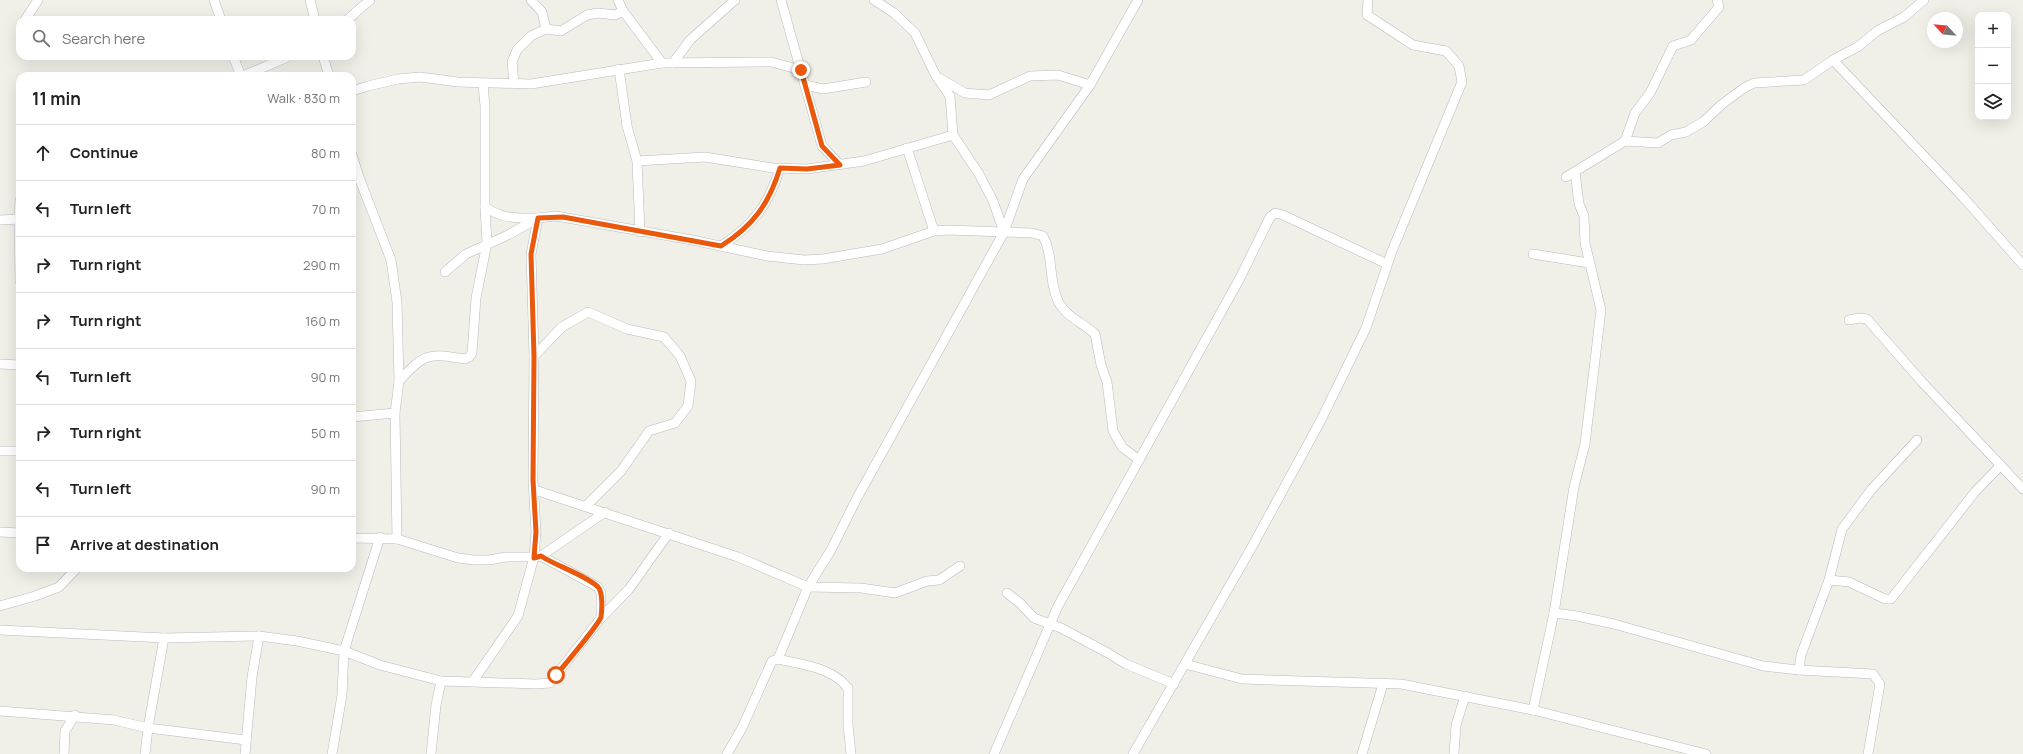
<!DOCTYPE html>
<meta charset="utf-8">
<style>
:root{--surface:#fff;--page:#f6f6f6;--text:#222;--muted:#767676;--line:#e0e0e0}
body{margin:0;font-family:Manrope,sans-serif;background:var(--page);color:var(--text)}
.controls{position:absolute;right:12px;top:12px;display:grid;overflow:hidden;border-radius:8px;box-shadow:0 4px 16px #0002}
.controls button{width:36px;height:36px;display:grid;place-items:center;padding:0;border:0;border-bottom:1px solid var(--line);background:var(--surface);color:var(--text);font:20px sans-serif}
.compass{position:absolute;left:1927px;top:12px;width:36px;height:36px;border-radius:50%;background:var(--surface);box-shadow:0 4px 16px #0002;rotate:296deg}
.stop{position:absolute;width:12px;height:12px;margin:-9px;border:3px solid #ea580c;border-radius:50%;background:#fff}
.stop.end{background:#ea580c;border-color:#fff;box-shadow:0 1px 4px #0008}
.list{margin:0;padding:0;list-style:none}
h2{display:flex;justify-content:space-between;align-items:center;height:52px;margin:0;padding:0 16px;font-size:17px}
h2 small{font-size:13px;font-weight:400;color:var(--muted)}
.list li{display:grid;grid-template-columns:26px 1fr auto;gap:12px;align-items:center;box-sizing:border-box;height:56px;padding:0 16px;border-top:1px solid var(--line)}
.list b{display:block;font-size:15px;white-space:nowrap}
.list em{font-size:13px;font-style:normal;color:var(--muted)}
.icon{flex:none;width:22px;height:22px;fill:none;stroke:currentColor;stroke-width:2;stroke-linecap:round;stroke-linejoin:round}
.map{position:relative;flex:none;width:2023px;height:754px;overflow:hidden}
.search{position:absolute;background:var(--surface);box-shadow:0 4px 16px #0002;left:16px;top:16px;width:340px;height:44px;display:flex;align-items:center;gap:10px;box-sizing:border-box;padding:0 14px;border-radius:12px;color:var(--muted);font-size:15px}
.panel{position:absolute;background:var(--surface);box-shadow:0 4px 16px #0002;left:16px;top:72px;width:340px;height:500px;border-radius:12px}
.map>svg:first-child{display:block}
</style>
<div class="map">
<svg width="2023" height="754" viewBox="0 0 2023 754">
<rect width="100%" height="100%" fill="#f0f0e8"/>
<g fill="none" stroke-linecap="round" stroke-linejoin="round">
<g stroke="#b8b9bd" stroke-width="10">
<g id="minor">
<polyline points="214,0 221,20"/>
<polyline points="310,0 315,20"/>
<polyline points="531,0 542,12 546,29"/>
<polyline points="618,0 623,11 662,63"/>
<polyline points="781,0 822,146 840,165"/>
<polyline points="874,0 894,13 915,33 936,76 950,96 953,135 979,174 993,201 1004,232"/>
<polyline points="25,20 38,0"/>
<polyline points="347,20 370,0"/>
<polyline points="233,56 241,76"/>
<polyline points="323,56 329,76"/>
<polyline points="1833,60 1963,197 2023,265"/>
<polyline points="673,63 690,40 735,0"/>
<polyline points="619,69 627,126 637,161 640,232"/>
<polyline points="243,76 290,56"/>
<polyline points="939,78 965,93 989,95 1030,76 1058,75 1090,85"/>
<polyline points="514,83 512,62 517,50 531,36 546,29 561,31 587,15 598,13 615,15 623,11"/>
<polyline points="805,85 823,89 866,82"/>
<polyline points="352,91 368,86 398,79 420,77 458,82 531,84 662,63 771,62 801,70"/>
<polyline points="1625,141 1635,113 1650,93 1673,46 1691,40 1719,7 1717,0"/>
<polyline points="907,148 934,231"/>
<polyline points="352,155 360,180 391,260 397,302 399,381 395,413 397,539"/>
<polyline points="637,161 705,157 773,168 807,169 864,161 953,135"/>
<polyline points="1566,177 1625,141 1658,143 1671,135 1686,132 1703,122 1721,105 1744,88 1754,83 1804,80 1833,60 1859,46 1877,31 1904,17 1924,0"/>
<polyline points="20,200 19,219 20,281"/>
<path d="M 485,207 C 502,219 516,218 536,218"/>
<polyline points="0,220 20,219"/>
<path d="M 721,246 C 753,226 769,204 780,168"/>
<polyline points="1533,254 1589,263"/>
<polyline points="445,272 466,254 508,235 538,218"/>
<polyline points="1849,320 1859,318 1867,319 1922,382 2023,489"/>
<polyline points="534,356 562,327 588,312 627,329 664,337 680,356 691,381 688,406 675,423 649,431 621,471 586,506"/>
<polyline points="0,364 20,365"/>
<path d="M 399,381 C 425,353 428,353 465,359 L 469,357 L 472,353 L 476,298 L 487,243 L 485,207 L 485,106 L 483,84"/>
<polyline points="352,417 395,413"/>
<polyline points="0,451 20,451"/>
<polyline points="535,490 738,557 808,587 861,588 895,593 927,581 939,580 960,566"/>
<polyline points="0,532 20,533"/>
<path d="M 352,538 L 397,539 L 458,558 L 474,560 L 489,560 L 506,557 L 534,557 L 536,532 L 533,480 L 534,356 L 531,254 L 538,218 L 556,216 L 692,240 L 767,256 L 804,260 L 823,259 L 882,249 L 934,231 L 948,230 L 1032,233 L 1043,236 C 1054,256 1048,282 1059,303 C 1067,317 1083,323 1095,334 L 1101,365 L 1107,382 L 1113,431 L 1122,447 L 1139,460"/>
<polyline points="541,556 605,512"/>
<polyline points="1829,580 1849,582 1885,599 1891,599 1975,492 2000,466"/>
<polyline points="1007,593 1021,604 1034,618 1061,628 1108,653 1126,664 1174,684"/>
<polyline points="0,606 35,596 59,587 77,568"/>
<polyline points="1554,613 1577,616 1614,624 1763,666 1799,670 1873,674 1880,684 1868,754"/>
<polyline points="0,630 164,638 259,636"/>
<polyline points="164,638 148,728 246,740"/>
<path d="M 778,659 C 802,665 832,667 848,688 L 848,725 L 851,754"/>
<polyline points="1185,664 1242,679 1401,684 1533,710 1706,754"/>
<polyline points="1799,670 1801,655 1829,580 1842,529 1871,490 1917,440"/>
<polyline points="473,681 518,616 534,557 541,556 598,587 601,593 601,618"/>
<polyline points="1533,710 1554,613 1574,487 1585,444 1601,310 1585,243 1584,216 1579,204 1575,172"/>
<polyline points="0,711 114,720 148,728 145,754"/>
<polyline points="64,754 65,731 75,715"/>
<polyline points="245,754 252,677 259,636 297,641 344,651 380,665 441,681 536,684 550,683 601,618 629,589 669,533"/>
<polyline points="332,754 342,695 344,651 380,537"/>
<polyline points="431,754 436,705 441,681"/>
<polyline points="727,754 742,728 772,661 778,659 808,587 831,550 857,498 1004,232 1023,179 1090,85 1138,0"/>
<polyline points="994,754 1058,606 1240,278 1270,217 1275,213 1283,215 1387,264"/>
<polyline points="1133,754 1253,545 1321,420 1366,328 1392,251 1462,82 1459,66 1446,51 1413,45 1367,15 1368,0"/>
<polyline points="1362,754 1383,684"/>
<polyline points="1454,754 1456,725 1465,696"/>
</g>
</g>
<use href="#minor" stroke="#fff" stroke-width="9"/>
</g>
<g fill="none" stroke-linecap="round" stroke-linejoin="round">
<path stroke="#ea580c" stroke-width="5" d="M 556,675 C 563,667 599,624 601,617 C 602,610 603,592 598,587 C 586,575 556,566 541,556 L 534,558 L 536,532 L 533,480 L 534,356 L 531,254 L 538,218 L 563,217 L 721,246 C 753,226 769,204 780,168 L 807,169 L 840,165 L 822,146 L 801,70"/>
</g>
</svg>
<div class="controls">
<button>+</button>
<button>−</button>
<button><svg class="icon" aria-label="layers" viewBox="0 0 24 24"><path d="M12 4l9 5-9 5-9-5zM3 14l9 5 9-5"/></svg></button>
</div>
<svg class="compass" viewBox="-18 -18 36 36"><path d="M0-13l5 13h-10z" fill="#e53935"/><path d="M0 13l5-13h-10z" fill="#767676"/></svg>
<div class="stop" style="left:556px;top:675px"></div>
<div class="stop end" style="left:801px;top:70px"></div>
<div class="search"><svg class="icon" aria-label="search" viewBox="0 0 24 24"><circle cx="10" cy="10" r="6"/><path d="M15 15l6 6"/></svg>Search here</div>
<section class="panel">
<h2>11 min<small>Walk · 830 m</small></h2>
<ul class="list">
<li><svg class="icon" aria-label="ahead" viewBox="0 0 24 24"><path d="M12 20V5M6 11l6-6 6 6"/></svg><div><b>Continue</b></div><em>80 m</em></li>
<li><svg class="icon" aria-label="left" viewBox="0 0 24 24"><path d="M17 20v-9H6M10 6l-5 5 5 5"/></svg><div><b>Turn left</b></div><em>70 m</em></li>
<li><svg class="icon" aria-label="right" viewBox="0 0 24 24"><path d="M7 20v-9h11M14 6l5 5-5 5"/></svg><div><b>Turn right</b></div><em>290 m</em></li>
<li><svg class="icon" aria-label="right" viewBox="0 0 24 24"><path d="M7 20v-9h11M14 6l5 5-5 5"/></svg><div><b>Turn right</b></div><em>160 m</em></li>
<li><svg class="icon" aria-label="left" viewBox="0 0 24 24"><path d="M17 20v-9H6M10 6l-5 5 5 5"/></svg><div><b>Turn left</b></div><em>90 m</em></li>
<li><svg class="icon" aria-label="right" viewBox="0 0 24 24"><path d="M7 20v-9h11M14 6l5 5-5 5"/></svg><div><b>Turn right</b></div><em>50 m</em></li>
<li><svg class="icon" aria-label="left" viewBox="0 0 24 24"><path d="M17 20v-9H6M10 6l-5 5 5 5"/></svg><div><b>Turn left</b></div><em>90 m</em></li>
<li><svg class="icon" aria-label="arrive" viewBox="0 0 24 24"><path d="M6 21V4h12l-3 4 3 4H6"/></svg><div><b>Arrive at destination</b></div></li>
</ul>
</section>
</div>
